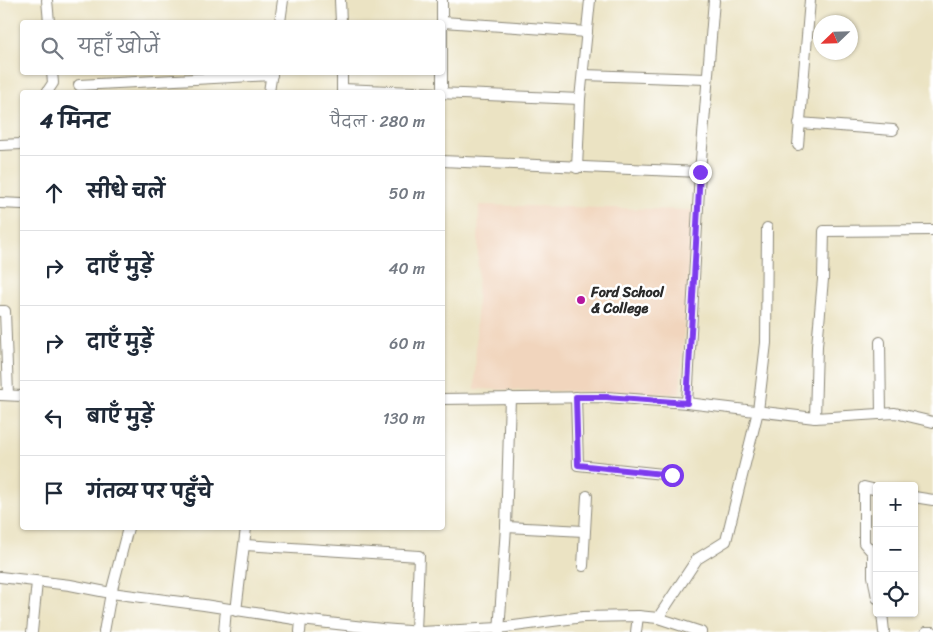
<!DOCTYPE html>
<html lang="hi">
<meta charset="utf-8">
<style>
:root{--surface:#fff;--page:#f6f6f7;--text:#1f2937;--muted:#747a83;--line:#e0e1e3}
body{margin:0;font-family:Sriracha,"Playpen Sans Deva",sans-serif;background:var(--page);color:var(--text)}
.controls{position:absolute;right:15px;bottom:15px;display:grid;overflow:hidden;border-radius:5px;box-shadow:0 1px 4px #0004}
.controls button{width:45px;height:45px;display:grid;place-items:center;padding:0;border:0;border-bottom:1px solid var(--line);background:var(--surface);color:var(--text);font:25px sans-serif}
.compass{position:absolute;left:813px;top:15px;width:45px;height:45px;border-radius:50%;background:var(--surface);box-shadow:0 1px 4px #0004;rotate:247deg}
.stop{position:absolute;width:15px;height:15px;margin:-11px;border:4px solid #7c3aed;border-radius:50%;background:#fff}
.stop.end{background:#7c3aed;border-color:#fff;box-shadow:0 1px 5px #0008}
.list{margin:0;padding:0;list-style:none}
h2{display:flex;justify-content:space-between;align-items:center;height:65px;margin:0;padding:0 20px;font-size:21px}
h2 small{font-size:16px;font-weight:400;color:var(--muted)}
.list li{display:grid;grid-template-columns:32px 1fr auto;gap:15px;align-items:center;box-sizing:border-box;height:75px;padding:0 20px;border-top:1px solid var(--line)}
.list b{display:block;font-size:19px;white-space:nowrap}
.list em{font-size:16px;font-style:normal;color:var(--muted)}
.icon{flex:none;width:28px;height:28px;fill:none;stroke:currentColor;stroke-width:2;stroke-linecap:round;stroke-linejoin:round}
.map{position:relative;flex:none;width:933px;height:632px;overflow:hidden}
.search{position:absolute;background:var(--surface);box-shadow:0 1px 4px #0004;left:20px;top:20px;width:425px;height:55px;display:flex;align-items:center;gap:12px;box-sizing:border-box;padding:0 18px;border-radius:5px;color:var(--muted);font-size:19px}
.panel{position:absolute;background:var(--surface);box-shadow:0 1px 4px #0004;left:20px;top:90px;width:425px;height:440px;border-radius:5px}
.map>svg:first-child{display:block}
</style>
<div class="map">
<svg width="933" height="632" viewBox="0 0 933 632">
<rect width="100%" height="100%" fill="#fff"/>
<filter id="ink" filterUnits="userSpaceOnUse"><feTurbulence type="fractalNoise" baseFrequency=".02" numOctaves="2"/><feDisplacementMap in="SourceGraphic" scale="10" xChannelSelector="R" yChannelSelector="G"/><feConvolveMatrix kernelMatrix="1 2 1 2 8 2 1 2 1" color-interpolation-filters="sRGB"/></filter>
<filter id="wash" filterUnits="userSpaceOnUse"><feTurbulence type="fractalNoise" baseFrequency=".0096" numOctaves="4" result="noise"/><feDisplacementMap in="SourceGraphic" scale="20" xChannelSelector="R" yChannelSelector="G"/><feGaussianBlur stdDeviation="1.12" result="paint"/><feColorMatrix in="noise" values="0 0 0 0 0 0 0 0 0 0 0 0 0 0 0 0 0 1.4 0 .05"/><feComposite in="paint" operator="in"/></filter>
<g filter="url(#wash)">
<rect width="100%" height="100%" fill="#ebe3c3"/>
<polygon fill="#f1d5bd" points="479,205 692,210 680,394 475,389"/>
</g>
<g filter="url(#ink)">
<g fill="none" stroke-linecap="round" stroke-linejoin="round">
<g stroke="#8b8777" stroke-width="12">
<g id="minor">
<polyline points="47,0 49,22"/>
<polyline points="340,0 341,22"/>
<polyline points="280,22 283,0"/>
<polyline points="443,22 587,32"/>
<polyline points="583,75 707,79"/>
<polyline points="79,85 272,75"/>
<polyline points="342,89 580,99 590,0"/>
<polyline points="47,92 53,83 52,72"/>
<polyline points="269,92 272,72"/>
<polyline points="342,92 342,72"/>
<polyline points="442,92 442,0"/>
<polyline points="799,123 893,130"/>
<polyline points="0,145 22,144"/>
<polyline points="798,145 810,0"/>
<polyline points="442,161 700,172"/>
<polyline points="577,168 580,99"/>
<polyline points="0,203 22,204"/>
<polyline points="0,311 5,311 8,395"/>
<polyline points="880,342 881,414"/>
<polyline points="0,395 22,396"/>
<polyline points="576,397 578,465 672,475"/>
<polyline points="442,399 606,397 687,403 815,418 895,413 933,422"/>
<polyline points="687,403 700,172 714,0"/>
<polyline points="815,418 817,346 823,279 824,231 933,230"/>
<polyline points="877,490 864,487 864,543 873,553 873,576 877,598"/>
<polyline points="914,497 933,500"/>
<polyline points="506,527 584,531"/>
<polyline points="245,545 419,556 416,631"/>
<polyline points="583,566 587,496"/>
<polyline points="0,577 70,585 111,593 204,605 301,620 382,629 421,632 499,628 583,617 638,616 658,618 701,632"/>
<polyline points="236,611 246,528"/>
<polyline points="882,613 884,632"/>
<polyline points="658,618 697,559 726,541 758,411 766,343 767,228"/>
<polyline points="32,632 37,582"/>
<polyline points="104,632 111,593 128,528"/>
<polyline points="224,632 226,609"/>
<polyline points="300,632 301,620"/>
<polyline points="499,632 506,527 510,397"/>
<polyline points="636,632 638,616"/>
<polyline points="926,632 933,632"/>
</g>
</g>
<use href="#minor" stroke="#fff" stroke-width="10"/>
</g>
</g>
<g fill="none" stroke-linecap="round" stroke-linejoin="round" filter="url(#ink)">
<polyline stroke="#7c3aed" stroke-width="6" points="672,475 578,465 576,397 606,397 687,403 700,172"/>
</g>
<circle fill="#b5179e" stroke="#fff" stroke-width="2" cx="581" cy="300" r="5"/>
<g text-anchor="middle" stroke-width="5" stroke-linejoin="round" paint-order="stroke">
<g font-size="14" font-weight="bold" fill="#2b2b2b" stroke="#fff" text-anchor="start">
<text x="591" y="297">Ford School<tspan x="591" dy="16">&amp; College</tspan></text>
</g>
</g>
</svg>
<div class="controls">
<button>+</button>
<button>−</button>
<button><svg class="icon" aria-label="locate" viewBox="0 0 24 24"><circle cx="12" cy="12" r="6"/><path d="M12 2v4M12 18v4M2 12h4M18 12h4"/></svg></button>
</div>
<svg class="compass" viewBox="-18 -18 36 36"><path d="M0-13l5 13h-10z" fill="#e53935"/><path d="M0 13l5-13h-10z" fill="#747a83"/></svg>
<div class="stop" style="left:672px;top:475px"></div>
<div class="stop end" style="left:700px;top:172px"></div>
<div class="search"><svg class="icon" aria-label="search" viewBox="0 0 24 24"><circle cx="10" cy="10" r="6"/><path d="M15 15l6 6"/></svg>यहाँ खोजें</div>
<section class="panel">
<h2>4 मिनट<small>पैदल · 280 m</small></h2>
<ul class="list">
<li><svg class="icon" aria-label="ahead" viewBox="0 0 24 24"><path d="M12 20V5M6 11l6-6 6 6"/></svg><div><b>सीधे चलें</b></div><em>50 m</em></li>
<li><svg class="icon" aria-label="right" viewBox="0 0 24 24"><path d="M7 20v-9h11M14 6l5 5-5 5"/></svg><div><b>दाएँ मुड़ें</b></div><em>40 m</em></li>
<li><svg class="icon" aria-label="right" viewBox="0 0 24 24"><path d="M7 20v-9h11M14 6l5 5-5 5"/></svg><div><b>दाएँ मुड़ें</b></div><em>60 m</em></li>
<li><svg class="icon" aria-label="left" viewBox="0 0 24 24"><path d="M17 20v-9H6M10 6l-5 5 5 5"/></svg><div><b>बाएँ मुड़ें</b></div><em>130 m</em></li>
<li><svg class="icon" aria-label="arrive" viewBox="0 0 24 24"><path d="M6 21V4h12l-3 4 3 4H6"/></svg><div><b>गंतव्य पर पहुँचे</b></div></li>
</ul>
</section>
</div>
